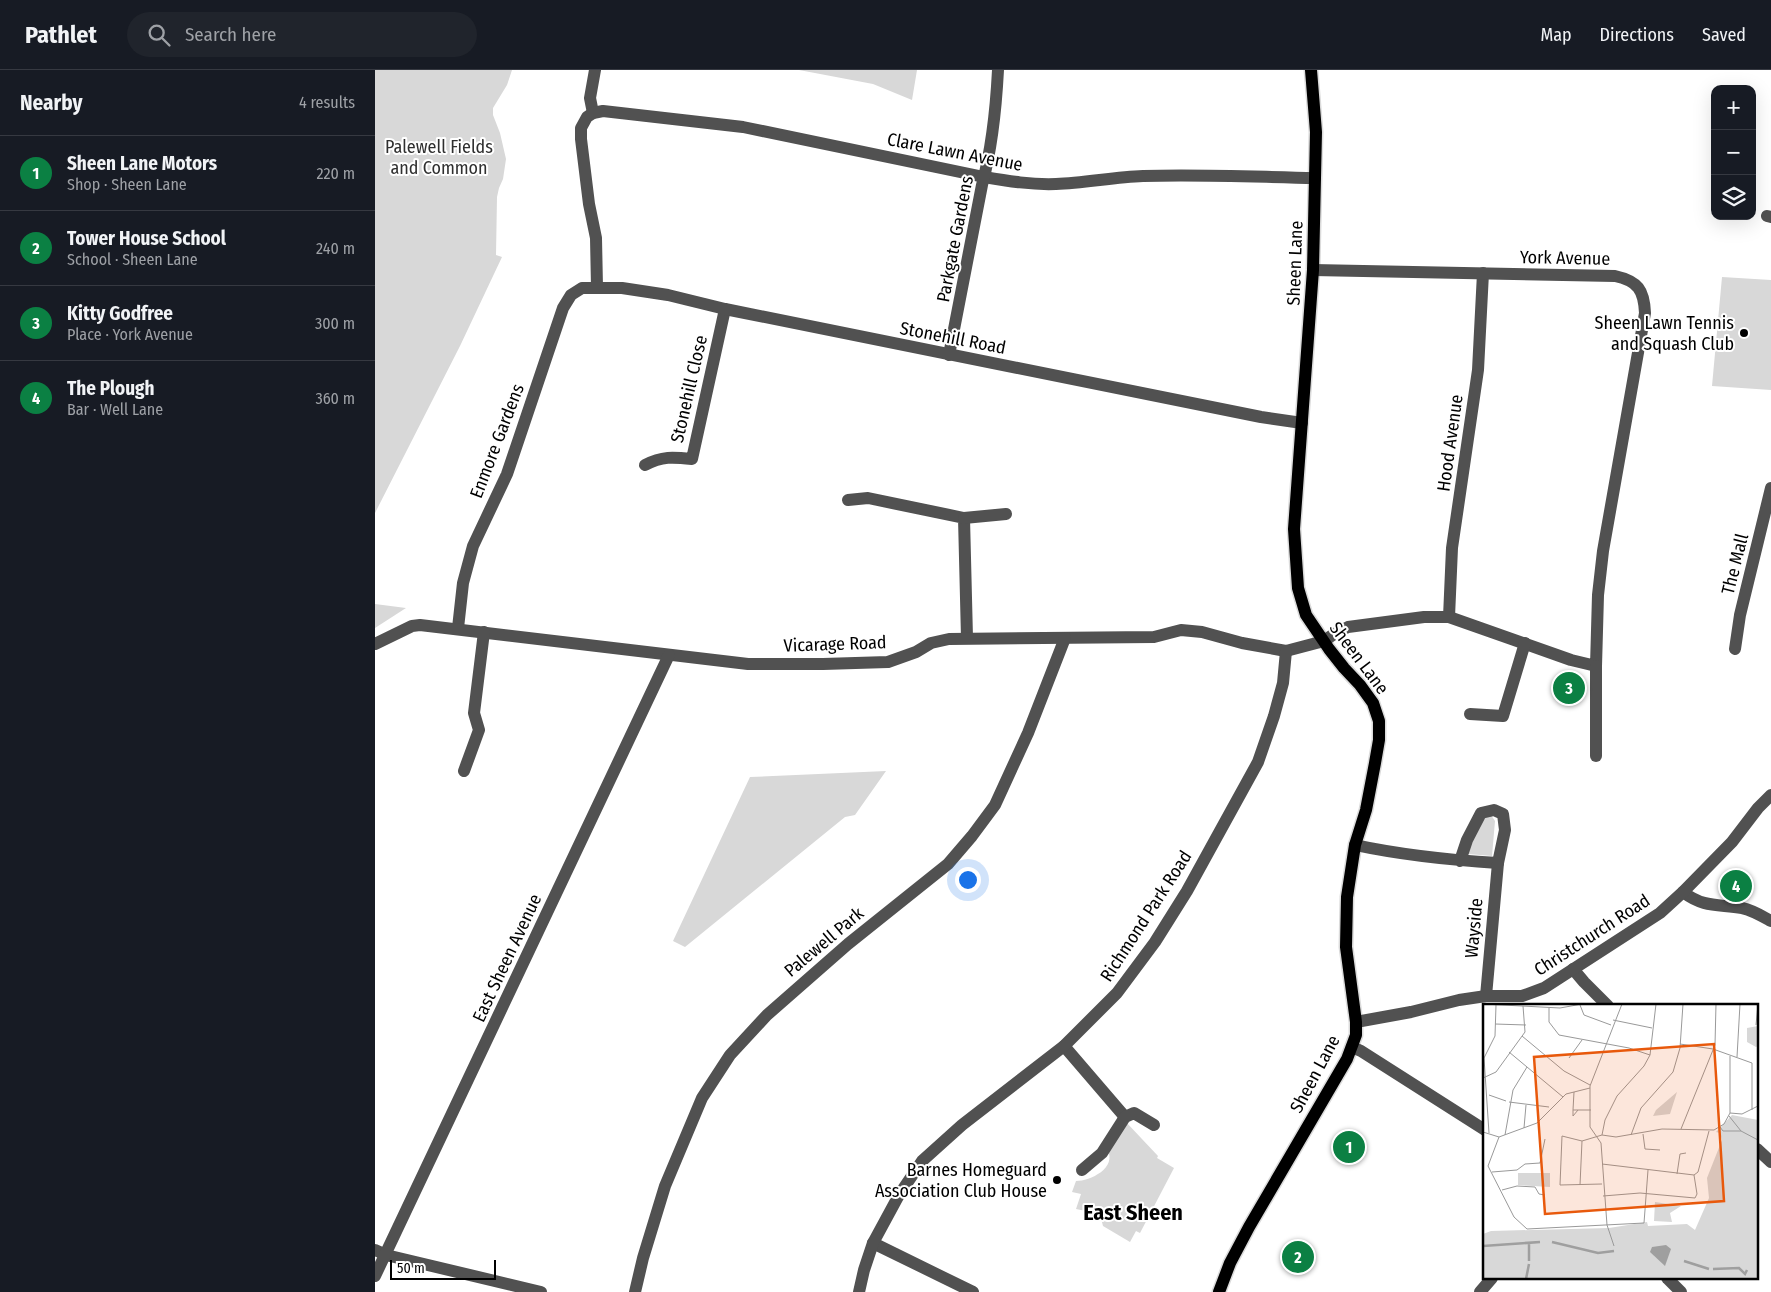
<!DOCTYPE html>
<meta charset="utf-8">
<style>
:root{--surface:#171b24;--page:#20242c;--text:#f1f3f6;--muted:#9ea1a6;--line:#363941;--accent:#0b8043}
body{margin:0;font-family:"Fira Sans Condensed",sans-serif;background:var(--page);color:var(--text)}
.controls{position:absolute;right:15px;top:15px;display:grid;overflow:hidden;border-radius:10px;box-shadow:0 5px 20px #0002}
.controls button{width:45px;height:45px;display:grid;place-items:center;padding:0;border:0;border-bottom:1px solid var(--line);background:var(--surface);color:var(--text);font:25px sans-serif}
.scale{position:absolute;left:15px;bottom:12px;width:106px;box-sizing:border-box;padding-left:5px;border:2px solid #000;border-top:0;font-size:14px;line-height:18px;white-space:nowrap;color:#000;-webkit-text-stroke:4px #fff;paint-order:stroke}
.you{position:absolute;left:592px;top:809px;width:18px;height:18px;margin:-12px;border:4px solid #fff;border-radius:50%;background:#1a73e8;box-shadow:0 0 0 8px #1a73e833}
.badge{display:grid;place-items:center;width:32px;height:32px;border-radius:50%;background:var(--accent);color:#fff;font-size:16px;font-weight:700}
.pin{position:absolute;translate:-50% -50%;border:2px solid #fff;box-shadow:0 1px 5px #0006}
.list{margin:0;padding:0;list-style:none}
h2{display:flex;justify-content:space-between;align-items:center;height:65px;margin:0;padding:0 20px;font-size:21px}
h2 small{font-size:16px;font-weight:400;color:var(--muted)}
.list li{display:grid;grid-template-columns:32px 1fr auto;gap:15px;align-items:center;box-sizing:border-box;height:75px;padding:0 20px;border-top:1px solid var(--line)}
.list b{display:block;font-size:19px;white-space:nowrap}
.list p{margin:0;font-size:16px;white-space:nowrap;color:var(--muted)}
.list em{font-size:16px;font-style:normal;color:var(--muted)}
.icon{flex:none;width:28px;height:28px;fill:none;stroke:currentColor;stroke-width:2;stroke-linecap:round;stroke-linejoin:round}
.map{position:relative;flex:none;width:1396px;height:1222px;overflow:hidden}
header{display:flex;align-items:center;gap:30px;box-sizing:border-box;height:70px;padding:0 25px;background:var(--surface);border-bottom:1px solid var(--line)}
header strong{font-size:24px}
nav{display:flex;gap:28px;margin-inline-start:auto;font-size:18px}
.search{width:350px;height:45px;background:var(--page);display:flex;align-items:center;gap:12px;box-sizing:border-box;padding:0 18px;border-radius:28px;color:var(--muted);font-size:19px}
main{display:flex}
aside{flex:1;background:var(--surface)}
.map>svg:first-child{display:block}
</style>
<header>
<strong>Pathlet</strong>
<div class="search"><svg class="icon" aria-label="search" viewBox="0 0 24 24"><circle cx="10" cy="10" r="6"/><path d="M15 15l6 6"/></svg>Search here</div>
<nav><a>Map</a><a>Directions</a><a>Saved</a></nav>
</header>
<main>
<aside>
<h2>Nearby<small>4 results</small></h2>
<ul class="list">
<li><span class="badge">1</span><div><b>Sheen Lane Motors</b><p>Shop · Sheen Lane</p></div><em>220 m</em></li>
<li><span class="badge">2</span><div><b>Tower House School</b><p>School · Sheen Lane</p></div><em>240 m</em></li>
<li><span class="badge">3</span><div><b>Kitty Godfree</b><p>Place · York Avenue</p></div><em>300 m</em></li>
<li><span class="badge">4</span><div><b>The Plough</b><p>Bar · Well Lane</p></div><em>360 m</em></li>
</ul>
</aside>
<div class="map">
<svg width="1396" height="1222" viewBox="0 0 1396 1222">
<rect width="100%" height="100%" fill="#fff"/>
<g fill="#d8d8d8">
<polygon points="0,0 137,0 132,15 118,38 118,45 125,63 131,89 128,109 124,118 122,127 121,185 127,187 85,276 0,443"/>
<polygon points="424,0 542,0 537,30 498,14"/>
<polygon points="1347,207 1396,210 1396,320 1337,316"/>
<polygon points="0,534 31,538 0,558"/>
<polygon points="511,701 480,745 470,747 310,877 298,871 375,707"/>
<polygon points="1116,745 1120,751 1117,786 1093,784 1105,749"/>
<path d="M 750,1051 L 783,1086 L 782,1088 L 799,1098 L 765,1163 L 761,1161 L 755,1172 L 728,1156 L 725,1144 L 701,1139 L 706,1124 L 697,1122 L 701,1111 C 715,1111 743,1098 732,1079 Z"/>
</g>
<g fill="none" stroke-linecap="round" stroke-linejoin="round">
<g stroke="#dbdbdb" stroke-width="15">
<polyline id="major" points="844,1222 855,1193 874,1157 972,989 981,965 981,952 971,877 972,827 980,775 991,740 1000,693 1004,670 1004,651 998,633 985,615 969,598 954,579 931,545 923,518 919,459 938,200 941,62 936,0"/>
</g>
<g stroke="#515151" stroke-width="12">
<polyline points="218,43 215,28 220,0"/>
<polyline points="1392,146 1396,147"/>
<path d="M 222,217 L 221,168 L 214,134 L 206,69 L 206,58 L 212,47 L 218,43 L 228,41 L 368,57 L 609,107 C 633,111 657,115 681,114 C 710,113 739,107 768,106 C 825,104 883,107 940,108"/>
<path d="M 574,285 L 607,115 C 617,78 621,39 623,0"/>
<path d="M 270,395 C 287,386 298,387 317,389 L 350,239"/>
<polyline points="473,430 493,428 589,448 592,568"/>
<polyline points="589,448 631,444"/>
<polyline points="1074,547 1077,478 1103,300 1108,203"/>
<polyline points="83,558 88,513 98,476 132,404 188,238 196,225 207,218 247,218 293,225 350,239 886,347 927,353"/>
<path d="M 0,574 L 37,556 L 45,555 L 373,594 L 448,594 L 513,592 L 541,582 L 556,573 L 574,569 L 779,567 L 806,560 L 827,562 L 867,573 L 911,581 L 949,571 L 959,564 L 973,557 L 1049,547 L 1074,547 L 1196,590 L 1221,596 L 1223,525 L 1228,481 L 1270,243 C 1269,220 1263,211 1240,206 L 938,200"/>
<polyline points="1360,579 1365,545 1396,418"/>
<polyline points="1095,644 1128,646 1150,573"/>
<polyline points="1221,686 1221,596"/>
<polyline points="89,701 104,660 99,643 109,562"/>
<path d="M 980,775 C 1027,785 1074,790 1123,793 L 1130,760 L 1128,744 L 1119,740 L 1106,743 L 1092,770 L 1085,791"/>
<path d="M 1308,822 C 1329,838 1343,834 1367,838 C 1377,840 1387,846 1396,851"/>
<polyline points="1198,899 1209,912 1233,936"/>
<polyline points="1111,926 1123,793"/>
<polyline points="981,952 1036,942 1084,930 1111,926 1147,926 1169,918 1285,843 1308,822 1357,772 1383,738 1396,725"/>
<polyline points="689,976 750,1047"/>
<polyline points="977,977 986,981 1110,1060"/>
<polyline points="1382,1079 1396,1092"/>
<polyline points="707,1100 727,1083 750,1047 759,1043 779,1055"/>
<polyline points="498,1173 598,1222"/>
<polyline points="0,1180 11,1185 166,1222"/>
<polyline points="0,1206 294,585"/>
<polyline points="1292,1208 1306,1222"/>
<polyline points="260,1222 268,1188 290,1116 327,1028 355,985 392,945 473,874 573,794 597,766 620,735 653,663 690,568"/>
<polyline points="484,1222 489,1200 498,1173 524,1125 547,1091 587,1055 689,976 742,923 780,872 812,821 883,692 899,646 908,613 911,581"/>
<polyline points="1105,1222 1117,1208"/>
</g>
<use href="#major" stroke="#000" stroke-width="12"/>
</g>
<g fill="#000" stroke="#fff" stroke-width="2">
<circle cx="1369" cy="263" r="5"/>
<circle cx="682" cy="1110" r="5"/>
</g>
<g text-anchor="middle" stroke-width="4" stroke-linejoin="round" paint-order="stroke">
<g font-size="18" fill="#2f2f2f" stroke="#fff">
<text x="64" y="83">Palewell Fields<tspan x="64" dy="21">and Common</tspan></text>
</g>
<g font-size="18" fill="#000" stroke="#fff">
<text transform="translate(580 82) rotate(11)" y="6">Clare Lawn Avenue</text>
<text transform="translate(580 169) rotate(-79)" y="6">Parkgate Gardens</text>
<text transform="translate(1190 188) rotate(1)" y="6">York Avenue</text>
<text transform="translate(920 193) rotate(-88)" y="6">Sheen Lane</text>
<text transform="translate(578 268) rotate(11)" y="6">Stonehill Road</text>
<text transform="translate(314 319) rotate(-77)" y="6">Stonehill Close</text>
<text transform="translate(122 371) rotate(-69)" y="6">Enmore Gardens</text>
<text transform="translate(1075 373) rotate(-82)" y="6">Hood Avenue</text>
<text transform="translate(1360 494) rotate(-76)" y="6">The Mall</text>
<text transform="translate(460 574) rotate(-2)" y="6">Vicarage Road</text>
<text transform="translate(984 588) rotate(53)" y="6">Sheen Lane</text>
<text transform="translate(771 846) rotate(-57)" y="6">Richmond Park Road</text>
<text transform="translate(1099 858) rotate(-85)" y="6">Wayside</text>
<text transform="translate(1217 865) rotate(-33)" y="6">Christchurch Road</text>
<text transform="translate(449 872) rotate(-40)" y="6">Palewell Park</text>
<text transform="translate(132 888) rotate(-65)" y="6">East Sheen Avenue</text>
<text transform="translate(940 1004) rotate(-62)" y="6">Sheen Lane</text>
</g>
<g font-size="18" fill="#000" stroke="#fff" text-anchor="end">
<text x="1359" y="259">Sheen Lawn Tennis<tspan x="1359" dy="21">and Squash Club</tspan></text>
<text x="672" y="1106">Barnes Homeguard<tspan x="672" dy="21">Association Club House</tspan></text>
</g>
<g font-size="22" font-weight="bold" fill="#000" stroke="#fff">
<text x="758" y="1150">East Sheen</text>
</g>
</g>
<g transform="translate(1108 934)">
<rect width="275" height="275" fill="#fff"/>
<path d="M 275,22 L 275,42 L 273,43 L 264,38 L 264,24 ZM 194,88 L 187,110 L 170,112 L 173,106 ZM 249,111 L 275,116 L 275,275 L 0,275 L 0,230 L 8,227 L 126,224 L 164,218 L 165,222 L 204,220 L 212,226 L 226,194 L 224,174 L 239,136 L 237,129 L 233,128 ZM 35,169 L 67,169 L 67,183 L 35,181 ZM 172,198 L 198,202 L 187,209 L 189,218 L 171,217 Z" fill="#d8d8d8"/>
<path d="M 183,241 L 188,245 L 182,262 L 167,248 L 169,243 Z" fill="#9f9f9f"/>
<path fill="none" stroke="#9f9f9f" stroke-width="2.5" d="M 69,238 L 115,249 L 131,247M 0,242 L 57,238M 46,257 L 46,238M 201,257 L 226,265M 230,265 L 256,264 L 262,270 L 264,266M 43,275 L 46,260"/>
<path fill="none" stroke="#999" stroke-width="1" d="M 0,0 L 77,4 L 99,0M 97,1 L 101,11 L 128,21M 66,4 L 66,18 L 76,31 L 146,44 L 167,51M 130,16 L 169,24M 12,20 L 43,21M 273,21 L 275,0M 39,32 L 81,67 L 107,81M 197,40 L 230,45 L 269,59 L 269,106M 26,48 L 80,93M 247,52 L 247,109M 254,53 L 257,0M 86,54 L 99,36M 0,74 L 13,68 L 42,28 L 40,2M 6,91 L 23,97M 26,98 L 66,103M 90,106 L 91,88M 95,106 L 90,112 L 90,106 L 108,106M 247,109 L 259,110 L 275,102M 246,112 L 258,127M 237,123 L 240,127 L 258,127 L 275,136M 41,124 L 43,101M 198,125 L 232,41 L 233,0M 0,128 L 16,133M 6,129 L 1,54 L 12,32 L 13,1M 160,130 L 162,145 L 177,146M 22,131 L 30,86 L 44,63M 119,131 L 122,116 L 134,92 L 161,62 L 167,51 L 173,0M 148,131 L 158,104 L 190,68 L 197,44 L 200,0M 16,133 L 5,162 L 31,213 L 44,225 L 161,219 L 165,166M 16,133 L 54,119 L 83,90 L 107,84M 119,160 L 211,171M 9,168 L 34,166 L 42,160 L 57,159 L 62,135M 194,170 L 197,150 L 203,149M 211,171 L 215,168 L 226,127M 119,180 L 77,181 L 79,132 L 99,137 L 119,131 L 133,133 L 179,125 L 231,126 L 241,120 L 247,109M 97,181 L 99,137M 19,186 L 34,182 L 52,183 L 56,190 L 62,191M 120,192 L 157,189 L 212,194 L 214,190 L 211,171M 124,221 L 131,242M 124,221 L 118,139 L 107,123 L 107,82 L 139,0"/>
<path fill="#e8590c" fill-opacity="0.15" stroke="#e8590c" stroke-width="2.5" d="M 231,40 L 241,197 L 62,210 L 51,53 Z"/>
<rect width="275" height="275" fill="none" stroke="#000" stroke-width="2.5"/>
</g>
</svg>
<div class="controls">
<button>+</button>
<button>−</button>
<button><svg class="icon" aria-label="layers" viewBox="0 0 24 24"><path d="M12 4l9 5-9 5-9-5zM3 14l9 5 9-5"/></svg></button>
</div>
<div class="scale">50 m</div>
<div class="you"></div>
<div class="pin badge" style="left:974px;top:1077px">1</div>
<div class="pin badge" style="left:923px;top:1187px">2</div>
<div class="pin badge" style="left:1194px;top:618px">3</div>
<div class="pin badge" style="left:1361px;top:816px">4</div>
</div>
</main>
